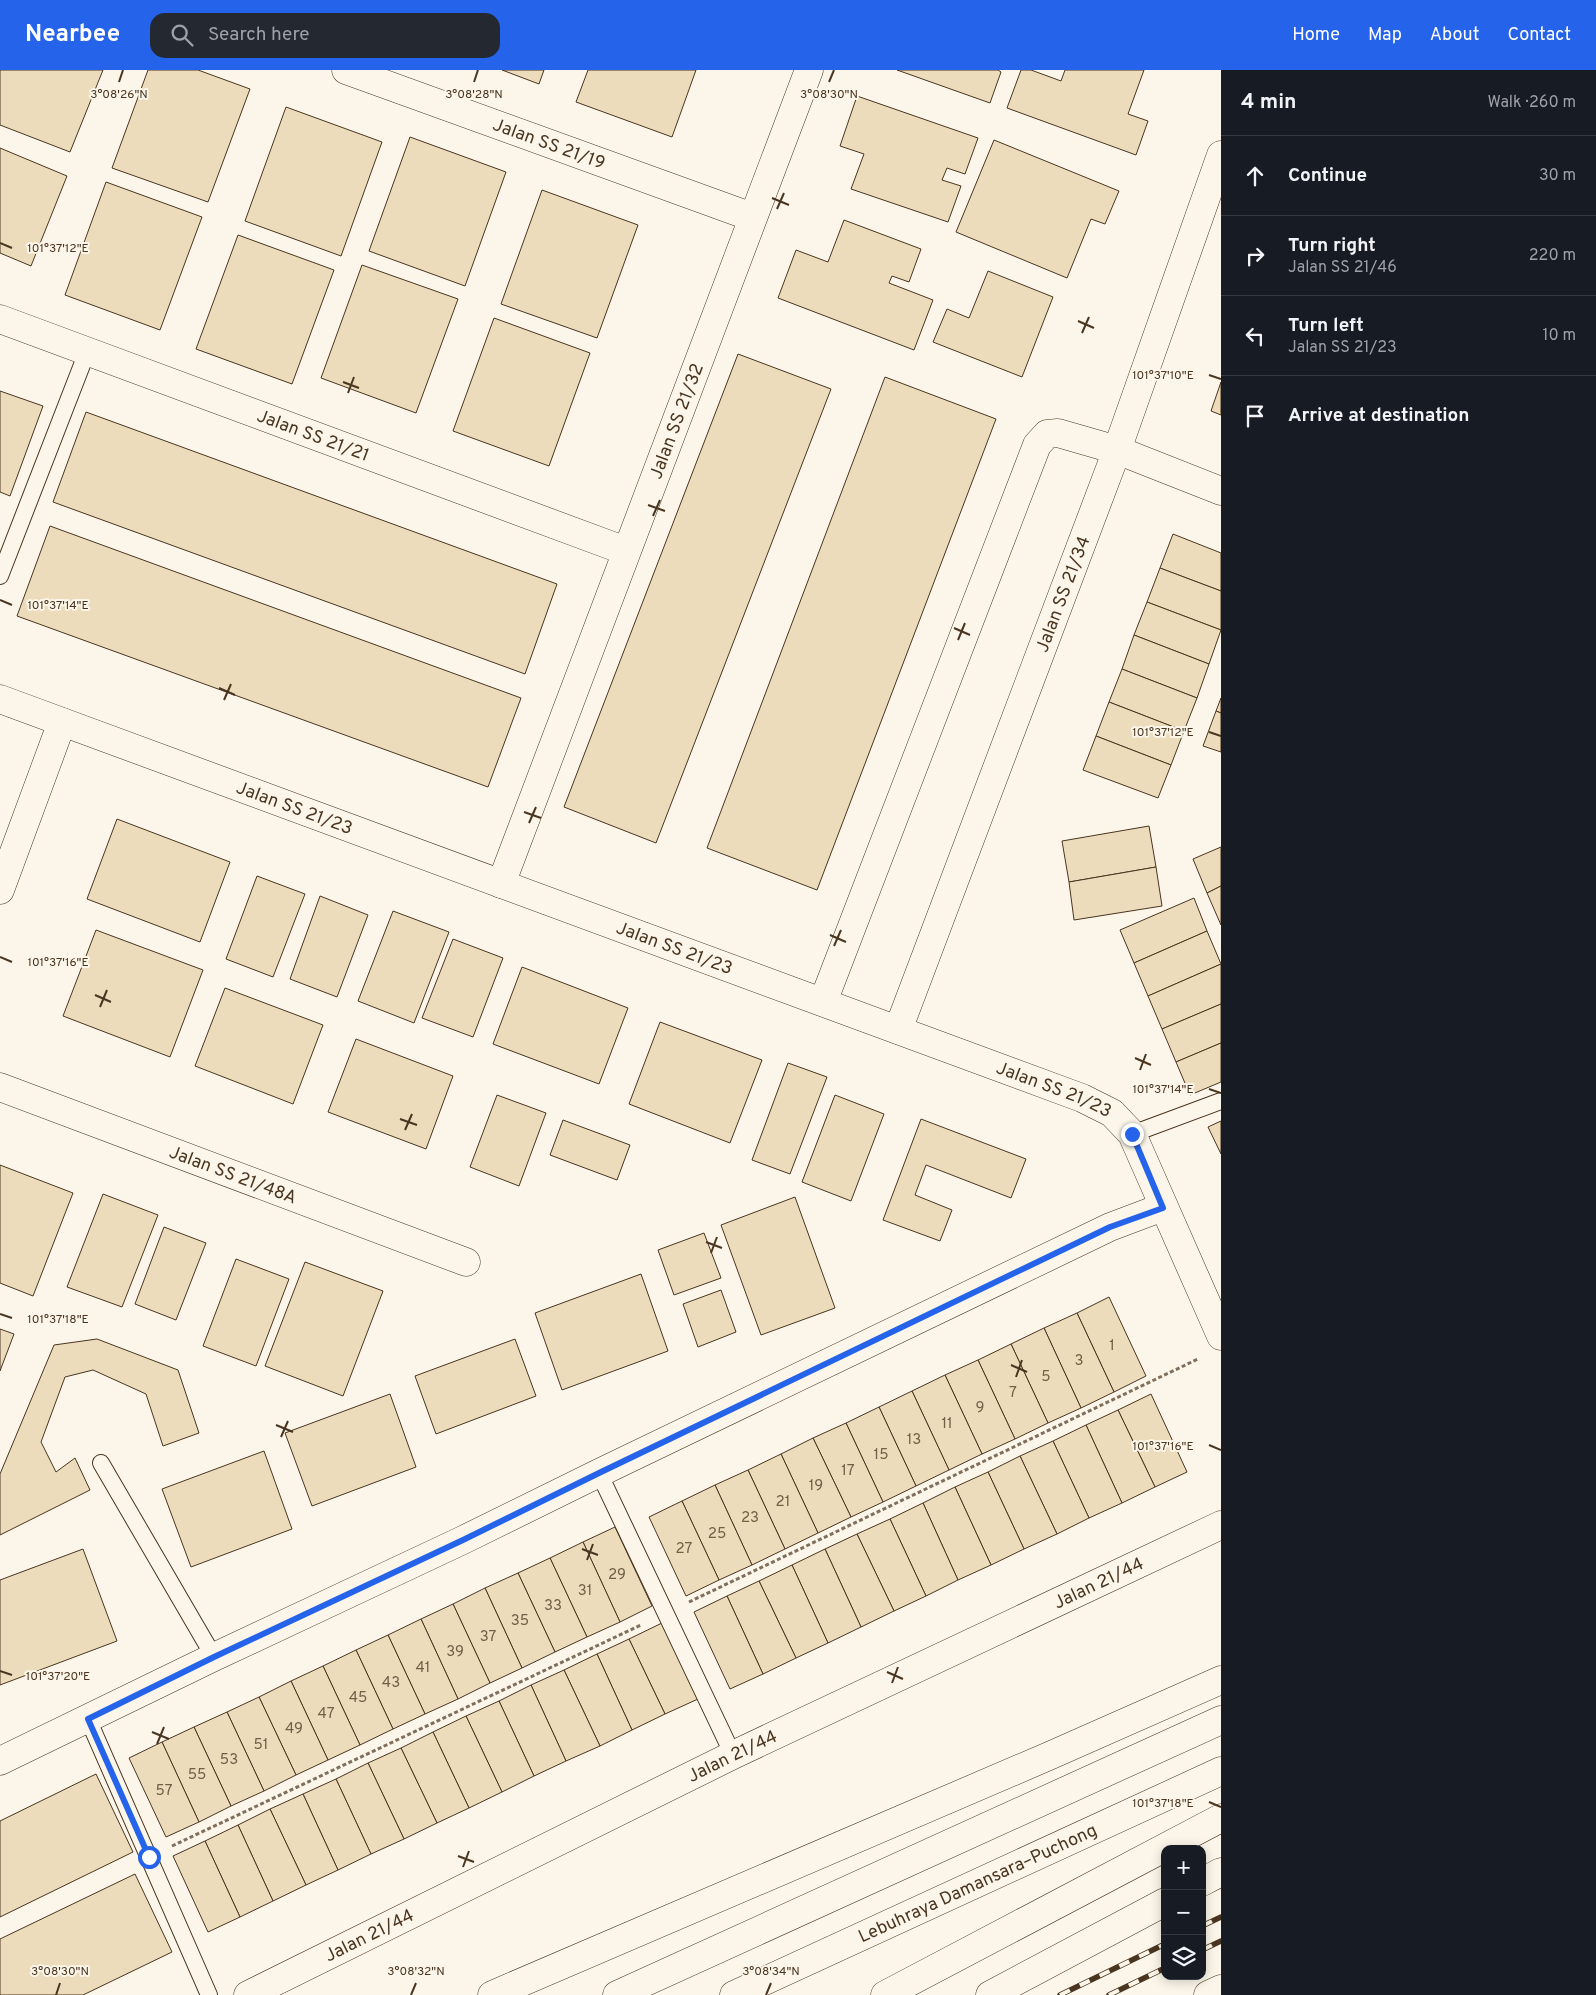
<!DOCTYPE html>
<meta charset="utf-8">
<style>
:root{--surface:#171b24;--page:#242831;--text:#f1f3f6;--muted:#9ea1a6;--line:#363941;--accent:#2563eb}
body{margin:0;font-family:Overpass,sans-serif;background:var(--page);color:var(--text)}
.controls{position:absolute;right:15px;bottom:15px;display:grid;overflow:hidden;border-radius:10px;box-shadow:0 2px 12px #0003}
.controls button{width:45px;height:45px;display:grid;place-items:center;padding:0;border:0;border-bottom:1px solid var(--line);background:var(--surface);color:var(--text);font:25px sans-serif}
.stop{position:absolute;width:15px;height:15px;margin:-11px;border:4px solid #2563eb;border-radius:50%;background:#fff}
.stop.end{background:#2563eb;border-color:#fff;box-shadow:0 1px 5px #0008}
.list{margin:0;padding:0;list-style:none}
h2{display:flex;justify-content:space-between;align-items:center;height:65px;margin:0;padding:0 20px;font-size:21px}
h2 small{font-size:16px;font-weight:400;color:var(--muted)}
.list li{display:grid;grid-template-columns:32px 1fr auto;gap:15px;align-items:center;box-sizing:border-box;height:80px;padding:0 20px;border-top:1px solid var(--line)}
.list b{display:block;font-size:19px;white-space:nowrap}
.list p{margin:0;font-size:16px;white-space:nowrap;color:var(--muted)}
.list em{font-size:16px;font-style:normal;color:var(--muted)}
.icon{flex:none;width:28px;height:28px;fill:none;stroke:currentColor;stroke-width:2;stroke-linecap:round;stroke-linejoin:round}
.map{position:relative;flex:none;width:1221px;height:1925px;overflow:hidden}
header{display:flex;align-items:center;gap:30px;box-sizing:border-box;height:70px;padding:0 25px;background:var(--accent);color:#fff}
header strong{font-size:24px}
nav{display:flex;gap:28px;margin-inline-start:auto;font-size:18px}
.search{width:350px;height:45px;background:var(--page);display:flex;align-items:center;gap:12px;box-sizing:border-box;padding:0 18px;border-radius:15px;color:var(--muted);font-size:19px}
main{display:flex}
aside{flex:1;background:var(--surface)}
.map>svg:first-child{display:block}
</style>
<header>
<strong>Nearbee</strong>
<div class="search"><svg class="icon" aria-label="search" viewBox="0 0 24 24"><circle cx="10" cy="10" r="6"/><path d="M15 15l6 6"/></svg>Search here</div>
<nav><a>Home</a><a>Map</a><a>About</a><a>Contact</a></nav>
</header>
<main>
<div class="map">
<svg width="1221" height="1925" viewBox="0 0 1221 1925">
<rect width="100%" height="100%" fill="#fbf6e9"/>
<g fill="#ecdcbc" stroke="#4a3520">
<polygon points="0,0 103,0 70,82 0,55"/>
<polygon points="148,0 198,0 250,19 208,132 112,98"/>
<polygon points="502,0 544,0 539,14"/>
<polygon points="588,0 696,0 672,67 576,32"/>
<polygon points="897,0 998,0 1001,2 990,33"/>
<polygon points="1021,0 1031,0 1061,11 1065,0 1144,0 1128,44 1148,51 1136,85 1007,38"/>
<polygon points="857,26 978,68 965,104 947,98 942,110 961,116 948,152 851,119 864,84 840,76"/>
<polygon points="286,37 382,72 341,186 245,151"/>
<polygon points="410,67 506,102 465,216 369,181"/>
<polygon points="994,70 1119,121 1105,154 1091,149 1067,208 956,162"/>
<polygon points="0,78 67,106 31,196 0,183"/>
<polygon points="106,112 202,147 160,260 65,225"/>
<polygon points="542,120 638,155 597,268 501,234"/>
<polygon points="844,150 921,179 909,212 892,206 889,213 933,230 914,280 778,228 796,180 828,192"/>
<polygon points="238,165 334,200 292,314 196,279"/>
<polygon points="362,195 458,229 416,343 321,308"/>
<polygon points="988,201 1053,227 1022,307 933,272 947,239 969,248"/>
<polygon points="494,248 590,283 549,396 453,361"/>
<polygon points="738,284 831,319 656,773 564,737"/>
<polygon points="885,307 996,349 817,820 707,778"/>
<polygon points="1221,312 1221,345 1211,341"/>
<polygon points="0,321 43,336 10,426 0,422"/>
<polygon points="86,342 557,514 525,604 53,432"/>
<polygon points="50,456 521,628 488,717 17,546"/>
<polygon points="1173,464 1221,483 1221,521 1160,498"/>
<polygon points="1160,498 1221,521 1221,560 1147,532"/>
<polygon points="1147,532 1221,560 1209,594 1134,565"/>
<polygon points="1134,565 1209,594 1197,628 1122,599"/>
<polygon points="1122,599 1197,628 1184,661 1109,632"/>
<polygon points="1221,628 1221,643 1216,641"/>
<polygon points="1109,632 1184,661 1171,695 1096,666"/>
<polygon points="1216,641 1221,643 1221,682 1203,676"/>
<polygon points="1096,666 1171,695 1158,728 1083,700"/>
<polygon points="117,749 230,792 200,872 87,829"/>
<polygon points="1149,756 1156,797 1069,812 1062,771"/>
<polygon points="1221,777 1221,816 1207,823 1193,789"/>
<polygon points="1156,797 1162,836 1074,850 1069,812"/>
<polygon points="257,806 305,824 273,907 226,889"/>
<polygon points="1221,816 1221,855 1207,823"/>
<polygon points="320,826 368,845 337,927 290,909"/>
<polygon points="1194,828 1207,861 1134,893 1120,860"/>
<polygon points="393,841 449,862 414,953 358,931"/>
<polygon points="96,860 203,900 170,987 63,946"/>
<polygon points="1207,861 1221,894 1148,926 1134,893"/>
<polygon points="453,869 503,888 473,967 422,948"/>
<polygon points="1221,894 1221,934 1162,959 1148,926"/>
<polygon points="522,897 628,938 599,1014 493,974"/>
<polygon points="225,918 323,955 293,1034 195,996"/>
<polygon points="1221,934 1221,973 1176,992 1162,959"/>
<polygon points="660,952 762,990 730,1073 629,1034"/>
<polygon points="356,969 453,1006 426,1079 328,1042"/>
<polygon points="1221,973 1221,1012 1190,1025 1176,992"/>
<polygon points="788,993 827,1007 790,1104 752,1090"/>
<polygon points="497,1025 546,1043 519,1116 470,1097"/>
<polygon points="835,1025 884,1044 851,1131 802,1112"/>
<polygon points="921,1049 1026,1089 1011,1128 926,1095 915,1125 952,1140 940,1171 883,1150"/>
<polygon points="563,1050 630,1075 617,1110 550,1085"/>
<polygon points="1221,1051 1221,1084 1208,1057"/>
<polygon points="0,1095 73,1123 33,1226 0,1213"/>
<polygon points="103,1124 158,1145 122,1237 67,1217"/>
<polygon points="795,1127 835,1238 761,1265 721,1155"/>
<polygon points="164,1157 206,1173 176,1250 135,1234"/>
<polygon points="704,1163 721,1208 674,1225 658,1180"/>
<polygon points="236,1189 289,1209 256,1296 203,1276"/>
<polygon points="305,1192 383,1221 343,1326 265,1296"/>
<polygon points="641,1204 668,1281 562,1320 535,1243"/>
<polygon points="721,1220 736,1262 698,1277 683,1234"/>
<polygon points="1109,1227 1146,1306 1114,1322 1077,1243"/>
<polygon points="1077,1243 1114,1322 1081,1338 1044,1258"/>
<polygon points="1044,1258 1081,1338 1048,1353 1011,1274"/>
<polygon points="0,1259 14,1264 0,1301"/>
<polygon points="97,1269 178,1300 199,1363 163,1376 146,1324 93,1300 65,1307 41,1372 56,1402 75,1388 90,1420 0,1465 0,1404 54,1275"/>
<polygon points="515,1269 536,1326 436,1364 415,1306"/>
<polygon points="1011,1274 1048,1353 1015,1369 978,1290"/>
<polygon points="978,1290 1015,1369 982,1384 945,1305"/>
<polygon points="945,1305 982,1384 949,1400 912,1321"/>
<polygon points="912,1321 949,1400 916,1416 879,1337"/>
<polygon points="390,1324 416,1397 312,1436 285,1363"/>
<polygon points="1151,1324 1187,1402 1155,1417 1118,1340"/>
<polygon points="879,1337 916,1416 883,1432 846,1353"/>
<polygon points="1118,1340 1155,1417 1122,1433 1086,1355"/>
<polygon points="846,1353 883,1432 851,1447 813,1368"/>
<polygon points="1086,1355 1122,1433 1089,1448 1053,1371"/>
<polygon points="813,1368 851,1447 818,1463 781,1384"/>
<polygon points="1053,1371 1089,1448 1057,1464 1020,1386"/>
<polygon points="264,1381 292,1459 191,1497 162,1419"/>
<polygon points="781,1384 818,1463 785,1479 748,1400"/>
<polygon points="1020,1386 1057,1464 1024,1479 988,1402"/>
<polygon points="748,1400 785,1479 752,1495 715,1415"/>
<polygon points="988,1402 1024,1479 991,1495 955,1417"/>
<polygon points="715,1415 752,1495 719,1510 682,1431"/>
<polygon points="955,1417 991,1495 958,1510 923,1433"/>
<polygon points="682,1431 719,1510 686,1526 649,1447"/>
<polygon points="923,1433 958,1510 926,1526 890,1449"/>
<polygon points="890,1449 926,1526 894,1541 857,1464"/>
<polygon points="615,1457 652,1536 620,1552 583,1472"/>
<polygon points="857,1464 894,1541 861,1557 825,1479"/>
<polygon points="583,1472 620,1552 587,1567 550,1488"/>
<polygon points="83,1479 117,1571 0,1615 0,1510"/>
<polygon points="825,1479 861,1557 828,1573 792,1495"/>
<polygon points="550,1488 587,1567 555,1582 518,1503"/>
<polygon points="792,1495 828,1573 796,1588 759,1511"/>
<polygon points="518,1503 555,1582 522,1598 485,1518"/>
<polygon points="759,1511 796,1588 763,1604 727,1526"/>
<polygon points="485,1518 522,1598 490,1613 453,1534"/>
<polygon points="727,1526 763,1604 730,1619 694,1542"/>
<polygon points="453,1534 490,1613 458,1629 421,1549"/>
<polygon points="421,1549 458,1629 425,1644 388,1565"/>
<polygon points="662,1553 698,1629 665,1644 629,1569"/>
<polygon points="388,1565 425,1644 393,1659 356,1580"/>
<polygon points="629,1569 665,1644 632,1660 597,1584"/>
<polygon points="356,1580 393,1659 360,1675 323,1596"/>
<polygon points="597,1584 632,1660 600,1676 564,1600"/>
<polygon points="323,1596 360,1675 328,1690 291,1611"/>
<polygon points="564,1600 600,1676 566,1691 531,1615"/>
<polygon points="291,1611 328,1690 296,1705 259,1627"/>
<polygon points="531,1615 566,1691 534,1706 499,1631"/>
<polygon points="259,1627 296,1705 264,1721 227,1642"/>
<polygon points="499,1631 534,1706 502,1722 466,1646"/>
<polygon points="227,1642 264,1721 231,1736 194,1657"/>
<polygon points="466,1646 502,1722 469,1738 433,1662"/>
<polygon points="194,1657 231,1736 199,1752 162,1672"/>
<polygon points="433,1662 469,1738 437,1753 401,1678"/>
<polygon points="162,1672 199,1752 166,1767 129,1688"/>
<polygon points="401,1678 437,1753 404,1769 368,1693"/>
<polygon points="368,1693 404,1769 371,1784 336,1709"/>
<polygon points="96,1704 133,1782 0,1847 0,1751"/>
<polygon points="336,1709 371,1784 338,1800 303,1724"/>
<polygon points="303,1724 338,1800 306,1815 270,1739"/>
<polygon points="270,1739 306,1815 273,1831 238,1755"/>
<polygon points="238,1755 273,1831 240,1847 205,1771"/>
<polygon points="205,1771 240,1847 208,1862 173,1786"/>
<polygon points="135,1804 172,1882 83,1925 0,1925 0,1869"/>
</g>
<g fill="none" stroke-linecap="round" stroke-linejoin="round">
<g stroke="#4a3520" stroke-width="18">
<g id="lane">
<polyline points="0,506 87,282"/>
<polyline points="1132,1064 1221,1031"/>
<polyline points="101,1393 214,1587"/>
<polyline points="599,1403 733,1685"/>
<polyline points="88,1649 209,1925"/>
</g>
</g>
<g stroke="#4a3520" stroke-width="29">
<g id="street">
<path id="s1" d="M 346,0 L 752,147"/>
<path id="s2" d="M 0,249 L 626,481"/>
<path id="s3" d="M 501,814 L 809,0"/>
<polyline points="0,820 62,652"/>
<polyline points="823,932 1037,375 1047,364 1058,363 1117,380 1221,421"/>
<path id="s4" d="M 898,960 L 1117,380 L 1221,85"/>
<path id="s5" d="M 0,1017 L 466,1192"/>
<polyline points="0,1691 214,1587 463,1470 599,1403 1110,1157 1163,1137"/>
<path id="s6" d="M 248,1925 L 733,1685 L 1221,1455"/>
<polyline points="1208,1925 1221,1919"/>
</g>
</g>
<g stroke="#4a3520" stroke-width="29">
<g id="secondary">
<path id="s7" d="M 0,629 L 1082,1028 L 1112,1043 L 1132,1064 L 1221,1266"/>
</g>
</g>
<g stroke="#4a3520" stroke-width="29">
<g id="highway">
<polyline points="1202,1812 1221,1802"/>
<polyline points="492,1925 1049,1686 1221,1610"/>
<polyline points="617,1925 1221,1650"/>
<path id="s8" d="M 734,1925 L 1221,1701"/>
<polyline points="885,1925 1221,1748"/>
<polyline points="990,1925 1165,1832"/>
</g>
</g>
<g stroke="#7f6f5c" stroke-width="3" stroke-dasharray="4 2.5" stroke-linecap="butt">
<polyline points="689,1532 1198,1289"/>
<polyline points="172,1776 641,1555"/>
</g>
<use href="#lane" stroke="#fbf6e9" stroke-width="16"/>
<use href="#street" stroke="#fbf6e9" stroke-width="28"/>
<use href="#secondary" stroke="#fbf6e9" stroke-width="28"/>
<use href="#highway" stroke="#fbf6e9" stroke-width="28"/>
<g stroke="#4a3520" stroke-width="5.5">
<g id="rail">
<polyline points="1202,1856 1221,1847"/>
<polyline points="1202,1880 1221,1871"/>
<polyline points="1060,1925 1165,1874"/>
<polyline points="1109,1925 1165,1898"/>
</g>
</g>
<use href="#rail" stroke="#fbf6e9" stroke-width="4" stroke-dasharray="11" stroke-linecap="butt"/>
</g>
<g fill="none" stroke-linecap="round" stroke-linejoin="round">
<polyline stroke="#2563eb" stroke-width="6" points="149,1787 88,1649 214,1587 463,1470 599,1403 1110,1157 1163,1138 1132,1064"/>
</g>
<path fill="none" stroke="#4a3520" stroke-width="2" d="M 119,12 L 123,0M 474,12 L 478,0M 829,12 L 834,0M 772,128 L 789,135M 777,139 L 784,123M 0,173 L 12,178M 1078,251 L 1094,258M 1082,263 L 1089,247M 1209,305 L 1221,309M 343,312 L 359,318M 348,323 L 354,307M 648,435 L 665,441M 653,446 L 660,430M 0,530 L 12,535M 954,558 L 970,565M 958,570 L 965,553M 219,618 L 235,625M 224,630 L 231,614M 1209,662 L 1221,666M 524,742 L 541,748M 529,753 L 536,737M 830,865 L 846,872M 834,876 L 841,860M 0,887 L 12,892M 95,925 L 111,932M 100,937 L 107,920M 1135,988 L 1151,995M 1140,1000 L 1146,984M 1209,1019 L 1221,1023M 400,1049 L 417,1055M 405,1060 L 412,1044M 706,1172 L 722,1178M 711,1183 L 717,1167M 0,1244 L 12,1248M 1011,1295 L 1027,1302M 1016,1307 L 1022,1290M 276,1355 L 293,1362M 281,1367 L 288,1351M 1209,1375 L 1221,1380M 582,1479 L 598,1485M 587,1490 L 593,1474M 0,1601 L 12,1605M 887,1602 L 903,1609M 892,1613 L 898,1597M 152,1662 L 169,1669M 157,1674 L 164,1657M 1209,1732 L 1221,1737M 458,1786 L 474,1792M 463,1797 L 469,1781M 56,1925 L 60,1913M 411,1925 L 416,1913M 766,1925 L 771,1913"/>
<g text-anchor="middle" stroke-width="4" stroke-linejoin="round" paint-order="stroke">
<g font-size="15" fill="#725f47">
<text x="1112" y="1280">1</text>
<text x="1079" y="1295">3</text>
<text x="1046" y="1311">5</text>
<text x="1013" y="1327">7</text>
<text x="980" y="1342">9</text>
<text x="947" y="1358">11</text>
<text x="914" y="1374">13</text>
<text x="881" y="1389">15</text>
<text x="848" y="1405">17</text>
<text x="816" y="1420">19</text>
<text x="783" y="1436">21</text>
<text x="750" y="1452">23</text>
<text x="717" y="1468">25</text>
<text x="684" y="1483">27</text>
<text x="617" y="1509">29</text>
<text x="585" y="1525">31</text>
<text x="553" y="1540">33</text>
<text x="520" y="1555">35</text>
<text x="488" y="1571">37</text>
<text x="455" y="1586">39</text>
<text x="423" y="1602">41</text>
<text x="391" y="1617">43</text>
<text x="358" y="1632">45</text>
<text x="326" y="1648">47</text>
<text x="294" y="1663">49</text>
<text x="261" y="1679">51</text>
<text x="229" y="1694">53</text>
<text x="197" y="1709">55</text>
<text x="164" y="1725">57</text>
</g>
<g font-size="18" fill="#4a3520" stroke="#fbf6e9">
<text dy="6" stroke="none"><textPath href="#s1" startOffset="216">Jalan SS 21/19</textPath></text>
<text dy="6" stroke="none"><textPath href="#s3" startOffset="495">Jalan SS 21/32</textPath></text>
<text dy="6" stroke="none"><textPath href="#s2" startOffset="334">Jalan SS 21/21</textPath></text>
<text dy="6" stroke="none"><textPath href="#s4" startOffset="466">Jalan SS 21/34</textPath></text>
<text dy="6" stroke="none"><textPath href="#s7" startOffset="314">Jalan SS 21/23</textPath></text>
<text dy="6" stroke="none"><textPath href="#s7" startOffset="719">Jalan SS 21/23</textPath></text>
<text dy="6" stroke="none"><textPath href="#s7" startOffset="1124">Jalan SS 21/23</textPath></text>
<text dy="6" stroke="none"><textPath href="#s5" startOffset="249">Jalan SS 21/48A</textPath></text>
<text dy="6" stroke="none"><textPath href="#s6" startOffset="945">Jalan 21/44</textPath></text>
<text dy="6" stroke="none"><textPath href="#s6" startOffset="540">Jalan 21/44</textPath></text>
<text dy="6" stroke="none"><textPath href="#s8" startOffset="268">Lebuhraya Damansara–Puchong</textPath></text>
<text dy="6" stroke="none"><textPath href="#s6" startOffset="135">Jalan 21/44</textPath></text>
</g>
</g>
<g font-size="12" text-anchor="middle" fill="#4a3520" stroke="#fbf6e9" stroke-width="4" stroke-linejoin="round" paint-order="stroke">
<text x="119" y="28">3°08'26"N</text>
<text x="474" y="28">3°08'28"N</text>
<text x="829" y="28">3°08'30"N</text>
<text x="58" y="182">101°37'12"E</text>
<text x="1163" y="309">101°37'10"E</text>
<text x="58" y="539">101°37'14"E</text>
<text x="1163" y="666">101°37'12"E</text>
<text x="58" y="896">101°37'16"E</text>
<text x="1163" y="1023">101°37'14"E</text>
<text x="58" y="1253">101°37'18"E</text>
<text x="1163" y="1380">101°37'16"E</text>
<text x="58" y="1610">101°37'20"E</text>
<text x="1163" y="1737">101°37'18"E</text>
<text x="60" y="1905">3°08'30"N</text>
<text x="416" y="1905">3°08'32"N</text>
<text x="771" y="1905">3°08'34"N</text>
</g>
</svg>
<div class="controls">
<button>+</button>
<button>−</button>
<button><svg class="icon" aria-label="layers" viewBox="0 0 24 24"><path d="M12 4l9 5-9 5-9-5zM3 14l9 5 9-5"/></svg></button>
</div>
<div class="stop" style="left:149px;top:1787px"></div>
<div class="stop end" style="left:1132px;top:1064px"></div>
</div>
<aside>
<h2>4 min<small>Walk · 260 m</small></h2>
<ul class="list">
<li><svg class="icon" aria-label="ahead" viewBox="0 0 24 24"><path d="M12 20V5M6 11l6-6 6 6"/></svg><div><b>Continue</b></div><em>30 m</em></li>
<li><svg class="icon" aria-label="right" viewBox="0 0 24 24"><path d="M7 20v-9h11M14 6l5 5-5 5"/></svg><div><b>Turn right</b><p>Jalan SS 21/46</p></div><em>220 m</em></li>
<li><svg class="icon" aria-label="left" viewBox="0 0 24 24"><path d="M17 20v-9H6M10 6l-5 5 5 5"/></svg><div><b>Turn left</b><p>Jalan SS 21/23</p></div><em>10 m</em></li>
<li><svg class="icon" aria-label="arrive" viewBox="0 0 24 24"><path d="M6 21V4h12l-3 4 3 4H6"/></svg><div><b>Arrive at destination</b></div></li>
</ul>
</aside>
</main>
